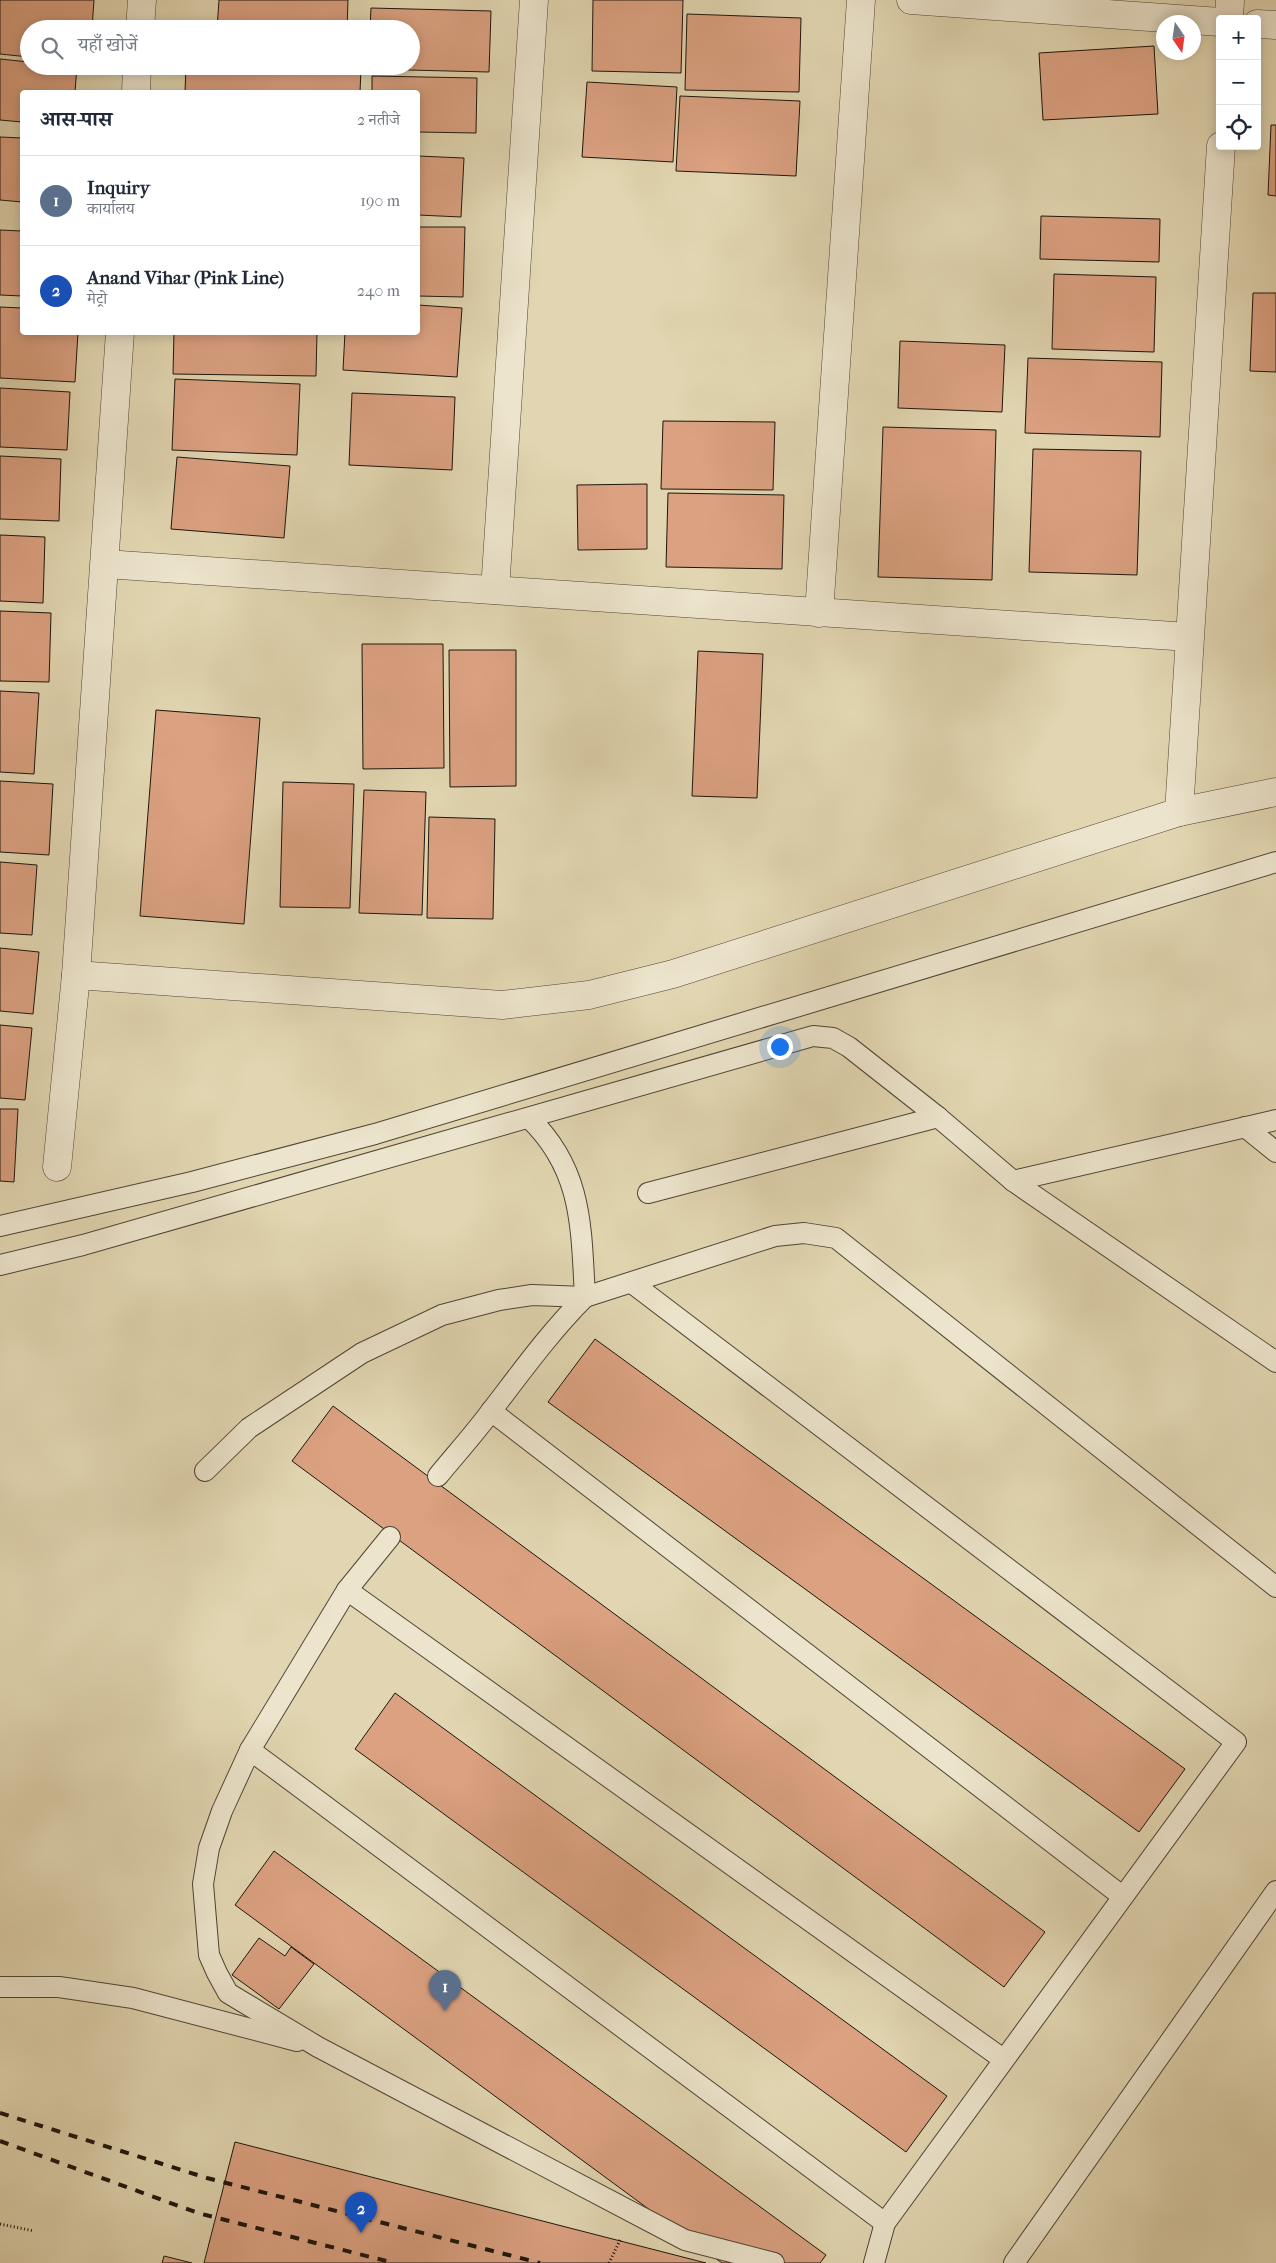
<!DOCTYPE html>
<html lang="hi">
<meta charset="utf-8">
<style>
:root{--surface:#fff;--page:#f6f6f7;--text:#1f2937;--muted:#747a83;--line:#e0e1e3;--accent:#ea580c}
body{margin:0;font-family:"IM FELL French Canon","Noto Serif Devanagari",serif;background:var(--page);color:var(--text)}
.controls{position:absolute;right:15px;top:15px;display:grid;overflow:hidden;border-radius:5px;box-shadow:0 2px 12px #0003}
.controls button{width:45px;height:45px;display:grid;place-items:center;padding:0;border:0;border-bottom:1px solid var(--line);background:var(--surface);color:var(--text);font:25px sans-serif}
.compass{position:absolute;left:1156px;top:15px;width:45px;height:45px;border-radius:50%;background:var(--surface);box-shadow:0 2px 12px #0003;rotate:167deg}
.you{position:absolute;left:779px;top:1046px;width:18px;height:18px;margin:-12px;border:4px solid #fff;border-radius:50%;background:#1a73e8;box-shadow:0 0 0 8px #1a73e833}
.badge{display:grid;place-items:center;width:32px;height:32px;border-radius:50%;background:var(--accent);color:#fff;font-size:16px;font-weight:700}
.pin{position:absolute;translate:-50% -41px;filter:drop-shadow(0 1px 2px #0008)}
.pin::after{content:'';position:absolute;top:26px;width:18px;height:15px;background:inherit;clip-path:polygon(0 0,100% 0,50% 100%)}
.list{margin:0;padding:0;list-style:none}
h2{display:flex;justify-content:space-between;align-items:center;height:65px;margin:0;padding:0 20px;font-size:21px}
h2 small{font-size:16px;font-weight:400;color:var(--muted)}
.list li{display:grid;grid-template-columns:32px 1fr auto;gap:15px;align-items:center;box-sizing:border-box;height:90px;padding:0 20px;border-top:1px solid var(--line)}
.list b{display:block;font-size:19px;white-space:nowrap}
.list p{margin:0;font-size:16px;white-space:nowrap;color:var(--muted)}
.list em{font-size:16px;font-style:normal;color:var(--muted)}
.icon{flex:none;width:28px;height:28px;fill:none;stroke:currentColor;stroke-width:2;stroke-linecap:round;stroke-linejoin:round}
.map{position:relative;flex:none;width:1276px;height:2263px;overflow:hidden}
.search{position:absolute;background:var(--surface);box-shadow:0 2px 12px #0003;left:20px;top:20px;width:400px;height:55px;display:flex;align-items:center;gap:12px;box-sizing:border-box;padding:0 18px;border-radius:28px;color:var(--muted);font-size:19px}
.panel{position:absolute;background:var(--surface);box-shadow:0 2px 12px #0003;left:20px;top:90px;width:400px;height:245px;border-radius:5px}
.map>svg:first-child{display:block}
</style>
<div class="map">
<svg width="1276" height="2263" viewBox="0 0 1276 2263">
<rect width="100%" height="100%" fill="#e1d6b1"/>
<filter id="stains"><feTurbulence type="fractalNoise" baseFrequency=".004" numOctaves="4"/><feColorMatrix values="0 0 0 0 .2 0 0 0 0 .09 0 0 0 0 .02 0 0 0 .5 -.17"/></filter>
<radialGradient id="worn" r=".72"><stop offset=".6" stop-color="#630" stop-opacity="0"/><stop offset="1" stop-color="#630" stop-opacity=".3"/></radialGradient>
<g fill="#dba181" stroke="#1d150d">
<polygon points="0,0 94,0 92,29 29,29 29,57 0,54"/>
<polygon points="219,0 348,0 347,29 217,29"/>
<polygon points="593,0 683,0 681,73 592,71"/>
<polygon points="371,8 491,11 489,72 369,69 369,66 411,66 411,29 370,29"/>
<polygon points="687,14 801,18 799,92 685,90"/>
<polygon points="1154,46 1158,114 1043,120 1039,53"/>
<polygon points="0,59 29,62 29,66 77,66 75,92 22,92 22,122 0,120"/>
<polygon points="186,66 361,69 360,92 185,92"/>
<polygon points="372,76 477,78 476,133 418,132 418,92 372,92"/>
<polygon points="587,82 677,87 673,162 582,157"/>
<polygon points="680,96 800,101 796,176 676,171"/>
<polygon points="1271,125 1276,125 1276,196 1268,195"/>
<polygon points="0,137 22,138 22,202 0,200"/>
<polygon points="418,156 464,158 461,217 418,215"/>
<polygon points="1041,216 1160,219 1159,262 1040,259"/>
<polygon points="418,227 465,227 463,297 418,296"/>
<polygon points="0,230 22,231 22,296 0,295"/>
<polygon points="1054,274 1156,277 1154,352 1052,349"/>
<polygon points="1253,293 1276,293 1276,372 1250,371"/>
<polygon points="418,305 462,308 457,377 343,370 345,332 418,332"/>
<polygon points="0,307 22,308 22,332 78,332 75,382 0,378"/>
<polygon points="174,332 317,332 316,376 173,374"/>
<polygon points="900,341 1005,345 1002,412 898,408"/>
<polygon points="1028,358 1162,362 1160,437 1025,433"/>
<polygon points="175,379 300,384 297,455 172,450"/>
<polygon points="0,388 70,392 67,450 0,447"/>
<polygon points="352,393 455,397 452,470 349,465"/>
<polygon points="663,421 775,422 773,490 661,489"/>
<polygon points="883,427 996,430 992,580 878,577"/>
<polygon points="1033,449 1141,451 1137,575 1029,572"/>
<polygon points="0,456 61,459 59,521 0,519"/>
<polygon points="177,457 290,466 284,538 171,529"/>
<polygon points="647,484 647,549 578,550 577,485"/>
<polygon points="668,493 784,495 782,569 666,567"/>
<polygon points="0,535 45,537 43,603 0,601"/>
<polygon points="0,611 51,613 49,682 0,681"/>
<polygon points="362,644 443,644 444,768 363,769"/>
<polygon points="449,650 516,650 516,786 450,787"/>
<polygon points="698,651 763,654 757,798 692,796"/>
<polygon points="0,691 39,693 34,774 0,772"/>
<polygon points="156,710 260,718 244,924 140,916"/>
<polygon points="0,781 53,784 49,855 0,852"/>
<polygon points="283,782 354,784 350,908 280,907"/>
<polygon points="364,790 426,792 422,915 359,913"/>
<polygon points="429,817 495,819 493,919 427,918"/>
<polygon points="0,862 37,865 32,935 0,933"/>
<polygon points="0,948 39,952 33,1014 0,1011"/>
<polygon points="0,1025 32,1028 25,1100 0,1098"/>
<polygon points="0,1109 18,1109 14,1182 0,1181"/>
<polygon points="595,1339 1185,1769 1139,1832 548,1402"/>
<polygon points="333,1406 1045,1932 1004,1987 292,1461"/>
<polygon points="395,1693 947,2096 906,2152 355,1749"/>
<polygon points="274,1851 826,2255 820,2263 722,2263 235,1905"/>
<polygon points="259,1938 285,1956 291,1947 314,1964 279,2009 232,1975"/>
<polygon points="235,2142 706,2263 204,2263"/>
<polygon points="164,2256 192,2263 162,2263"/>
</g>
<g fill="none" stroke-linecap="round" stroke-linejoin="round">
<g stroke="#4e4536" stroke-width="22">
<g id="service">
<polyline points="1245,1127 1276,1152"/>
<polyline points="1013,1181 1276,1120"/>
<polyline points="648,1193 938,1117"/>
<polyline points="0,1226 192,1182 375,1134 1276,862"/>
<polyline points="0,1265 83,1245 813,1036 833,1038 849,1047 938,1117 1013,1181 1276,1362"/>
<polyline points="632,1283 1236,1742 885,2223 874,2263"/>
<polyline points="491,1411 1122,1896"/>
<polyline points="205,1471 249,1428 362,1353 442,1315 499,1300 532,1295 585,1297 775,1236 804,1233 836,1238 1276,1587"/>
<path d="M 438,1476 C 456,1454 475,1433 492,1410 C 522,1371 550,1332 585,1297 C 581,1227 583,1170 529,1118"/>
<polyline points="390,1537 347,1590 250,1750 222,1811 209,1848 203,1884 209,1955 217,1973 228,1993 318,2047 685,2240 774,2263"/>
<polyline points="347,1590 1003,2059"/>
<polyline points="250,1750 885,2223"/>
<polyline points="0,1987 59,1987 133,1998 297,2041"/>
<polyline points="1014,2263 1276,1891"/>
</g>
</g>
<g stroke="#4e4536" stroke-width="29">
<g id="minor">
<polyline points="911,0 1220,22"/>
<polyline points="1229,19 1230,0"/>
<polyline points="1257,24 1276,25"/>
<polyline points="140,29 142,0"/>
<polyline points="136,92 137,66"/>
<polyline points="105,564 1189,637"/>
<polyline points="495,590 534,0"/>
<polyline points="819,613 861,0"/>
<polyline points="1179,812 1221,146"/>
<polyline points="76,975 502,1005 589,995 673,974 1179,812 1276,792"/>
<polyline points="57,1167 76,975 120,332"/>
</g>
</g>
<g stroke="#1d150d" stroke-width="3" stroke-dasharray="1 2.5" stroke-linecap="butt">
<polyline points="0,2224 34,2231"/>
<polyline points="609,2263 621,2238"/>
</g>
<use href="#service" stroke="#ece4cc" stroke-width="20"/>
<use href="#minor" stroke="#ece4cc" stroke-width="28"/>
<g stroke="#1d150d" stroke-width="4" stroke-dasharray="9 9" stroke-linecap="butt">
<polyline points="0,2113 207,2178 540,2263"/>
<polyline points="0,2141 198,2213 394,2263"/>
</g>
</g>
<rect width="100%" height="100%" filter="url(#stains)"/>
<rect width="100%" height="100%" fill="url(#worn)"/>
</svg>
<div class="controls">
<button>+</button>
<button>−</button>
<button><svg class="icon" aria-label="locate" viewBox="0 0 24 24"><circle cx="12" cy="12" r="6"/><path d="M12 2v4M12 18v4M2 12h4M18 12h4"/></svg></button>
</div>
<svg class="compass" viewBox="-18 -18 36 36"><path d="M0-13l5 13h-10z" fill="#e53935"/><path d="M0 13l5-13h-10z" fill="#747a83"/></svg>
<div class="you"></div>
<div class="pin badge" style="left:445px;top:2011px;background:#5c6f8a">1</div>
<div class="pin badge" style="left:361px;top:2233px;background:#1a4fb4">2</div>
<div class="search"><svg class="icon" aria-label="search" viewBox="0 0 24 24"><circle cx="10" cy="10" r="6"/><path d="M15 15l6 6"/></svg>यहाँ खोजें</div>
<section class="panel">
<h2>आस-पास<small>2 नतीजे</small></h2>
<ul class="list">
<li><span class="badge" style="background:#5c6f8a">1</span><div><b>Inquiry</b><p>कार्यालय</p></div><em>190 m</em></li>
<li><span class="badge" style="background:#1a4fb4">2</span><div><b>Anand Vihar (Pink Line)</b><p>मेट्रो</p></div><em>240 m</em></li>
</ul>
</section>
</div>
